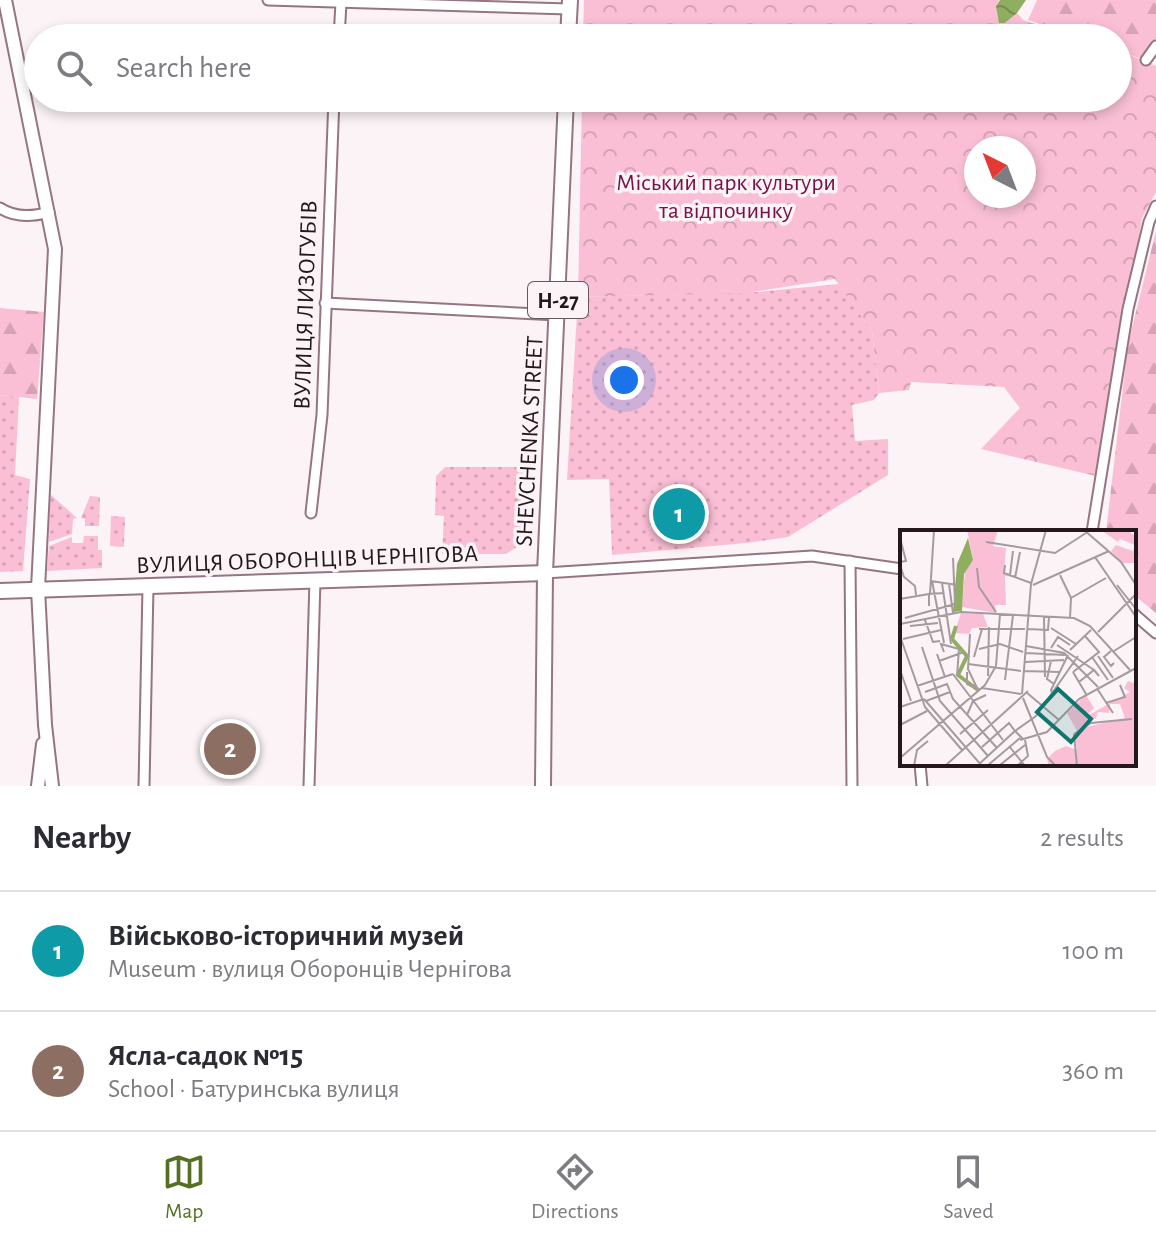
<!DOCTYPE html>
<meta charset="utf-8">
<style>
:root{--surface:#fff;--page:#f2f2f3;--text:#2b2b33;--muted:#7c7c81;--line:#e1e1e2;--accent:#557023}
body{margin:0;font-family:"Alegreya Sans",sans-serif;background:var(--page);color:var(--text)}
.compass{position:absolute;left:964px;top:136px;width:72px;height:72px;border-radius:50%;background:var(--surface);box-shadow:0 4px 12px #0003;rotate:318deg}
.you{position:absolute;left:624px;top:380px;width:28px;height:28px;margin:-20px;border:6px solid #fff;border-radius:50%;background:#1a73e8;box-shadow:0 0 0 12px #1a73e833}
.badge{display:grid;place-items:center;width:52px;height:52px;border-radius:50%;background:var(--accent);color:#fff;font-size:26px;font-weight:700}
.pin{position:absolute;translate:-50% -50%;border:4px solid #fff;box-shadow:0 2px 8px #0006}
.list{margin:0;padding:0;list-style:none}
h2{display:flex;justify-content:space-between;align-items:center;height:104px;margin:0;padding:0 32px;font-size:34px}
h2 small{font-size:26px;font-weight:400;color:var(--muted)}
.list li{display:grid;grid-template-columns:52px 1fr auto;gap:24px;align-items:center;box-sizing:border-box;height:120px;padding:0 32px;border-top:2px solid var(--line)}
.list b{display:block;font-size:30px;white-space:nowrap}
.list p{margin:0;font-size:26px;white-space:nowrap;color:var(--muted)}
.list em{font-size:26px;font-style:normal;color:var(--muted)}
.icon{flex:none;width:44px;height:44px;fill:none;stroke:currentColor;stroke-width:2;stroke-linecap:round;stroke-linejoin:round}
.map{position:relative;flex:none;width:1156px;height:786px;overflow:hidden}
.search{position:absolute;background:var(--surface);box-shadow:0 4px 12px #0003;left:24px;right:24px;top:24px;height:88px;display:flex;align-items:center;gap:20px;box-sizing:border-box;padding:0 28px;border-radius:44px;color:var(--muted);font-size:30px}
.sheet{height:344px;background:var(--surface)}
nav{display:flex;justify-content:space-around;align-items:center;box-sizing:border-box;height:112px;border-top:2px solid var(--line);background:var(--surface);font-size:22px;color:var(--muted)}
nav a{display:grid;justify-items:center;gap:4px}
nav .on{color:var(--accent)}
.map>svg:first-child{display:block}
</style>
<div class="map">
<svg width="1156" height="786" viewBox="0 0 1156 786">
<defs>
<pattern id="grass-dots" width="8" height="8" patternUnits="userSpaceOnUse" patternTransform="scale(2)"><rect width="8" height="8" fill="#fabfd5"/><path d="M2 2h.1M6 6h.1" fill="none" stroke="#d6a3b6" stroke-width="1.8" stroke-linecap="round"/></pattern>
<pattern id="forest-firs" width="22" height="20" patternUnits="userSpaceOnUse" patternTransform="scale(2)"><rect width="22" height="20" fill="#fabfd5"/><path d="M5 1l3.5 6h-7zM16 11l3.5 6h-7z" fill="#d6a3b6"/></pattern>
<pattern id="park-crowns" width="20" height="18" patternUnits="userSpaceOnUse" patternTransform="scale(2)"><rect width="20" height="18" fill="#fabfd5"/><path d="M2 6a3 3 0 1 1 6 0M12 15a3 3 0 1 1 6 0" fill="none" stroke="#d6a3b6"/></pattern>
<pattern id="water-waves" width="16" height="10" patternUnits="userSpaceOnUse" patternTransform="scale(2)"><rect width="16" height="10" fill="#90ae60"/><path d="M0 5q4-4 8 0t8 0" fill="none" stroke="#758d4e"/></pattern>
</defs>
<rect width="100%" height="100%" fill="#fbf3f6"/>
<g fill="url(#grass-dots)">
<polygon points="839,284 872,331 879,393 874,400 852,405 855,441 888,439 888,475 788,537 746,543 612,555 609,479 567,480 578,297 758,292"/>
<polygon points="0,395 19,397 15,475 30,479 23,571 0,572"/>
<polygon points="445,467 523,467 520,545 506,554 442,554 444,516 435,515 436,476"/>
<polygon points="50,494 77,518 73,519 72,534 49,542"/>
<polygon points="90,496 100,497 99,526 85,526 85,519 81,518"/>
<polygon points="111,516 125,517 124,547 110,546"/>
<polygon points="84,536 98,536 98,550 102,550 102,568 47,571 49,546 72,537 72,543 83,543"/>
</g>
<g fill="url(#forest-firs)">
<polygon points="1037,0 1156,0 1156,46 1146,60 1118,51 1118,38 1081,38 1028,20"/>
<polygon points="1156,231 1156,613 1134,595 1134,532 1106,532 1128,344"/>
<polygon points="0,308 44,312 37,399 0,395"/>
</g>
<g fill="url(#park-crowns)" fill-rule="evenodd">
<polygon points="584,0 999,0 996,6 1005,23 1017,13 1023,20 1080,38 583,38"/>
<path d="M 1118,50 L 1156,66 L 1156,192 L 1142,218 L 1118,366 L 1096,476 L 981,449 L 1020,408 L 1004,387 L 911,382 L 909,390 L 879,393 L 872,331 L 835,279 L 746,293 L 578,297 L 582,98 L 1118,98 ZM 976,148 L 1024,148 L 1024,196 L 976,196 Z"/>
</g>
<polygon fill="url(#water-waves)" points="1000,0 1026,0 1017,13 1005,23 999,23 996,6"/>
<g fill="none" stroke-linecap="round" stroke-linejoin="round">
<g stroke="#957581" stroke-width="13">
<g id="minor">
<polyline points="268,0 569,9"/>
<polyline points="339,38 341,3"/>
<polyline points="1146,60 1156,46"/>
<path d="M 0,208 C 15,218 32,217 49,212"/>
<polyline points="325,303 557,315"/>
<polyline points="311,513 322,415 334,98"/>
<polyline points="1092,532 1128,309 1149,222 1156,206"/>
<polyline points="850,561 852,786"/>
<polyline points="545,573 812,556 902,569"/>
<polyline points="1134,614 1156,633"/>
<polyline points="920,764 922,786"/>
<polyline points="144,786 148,587"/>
<polyline points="309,786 315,580"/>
</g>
</g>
<g stroke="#957581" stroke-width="16">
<g id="tertiary">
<polyline points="5,0 55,249 38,589 45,725 52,786"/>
<polyline points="38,786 43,744"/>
</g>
</g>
<g stroke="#957581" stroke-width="18">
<polyline id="secondary" points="0,591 545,573"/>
</g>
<g stroke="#957581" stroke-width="18">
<g id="primary">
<polyline points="568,38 570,0"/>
<polyline points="543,786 545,573 566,98"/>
</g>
</g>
<use href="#minor" stroke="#fff" stroke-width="9"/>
<use href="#tertiary" stroke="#fff" stroke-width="12"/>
<use href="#secondary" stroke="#fff" stroke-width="14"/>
<use href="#primary" stroke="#fff" stroke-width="14"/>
</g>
<g text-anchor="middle" stroke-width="7" stroke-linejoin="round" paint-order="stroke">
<rect fill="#fbf3f6" stroke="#645a5d" stroke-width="2" x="528" y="282" width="60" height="36" rx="6"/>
<g font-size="22" font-weight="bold" fill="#24181c">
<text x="558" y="308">Н-27</text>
</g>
<g font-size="24" fill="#761247" stroke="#fbf3f6">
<text x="726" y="190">Міський парк культури<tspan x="726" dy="28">та відпочинку</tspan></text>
</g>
<g font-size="24" fill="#24181c" stroke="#fbf3f6">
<text transform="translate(305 305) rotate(-88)" y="8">ВУЛИЦЯ ЛИЗОГУБІВ</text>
<text transform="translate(529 441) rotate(-87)" y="8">SHEVCHENKA STREET</text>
<text transform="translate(307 559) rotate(-2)" y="8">ВУЛИЦЯ ОБОРОНЦІВ ЧЕРНІГОВА</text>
</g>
</g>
<g transform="translate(900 530)">
<rect width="236" height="236" fill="#fbf3f6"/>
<path d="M 67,0 L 98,0 L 93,16 L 106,18 L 104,43 L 113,47 L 105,46 L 106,75 L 95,75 L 96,83 L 62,77 L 65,42 L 73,30 ZM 61,83 L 83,84 L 88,97 L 72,98 L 69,104 L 54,103 ZM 228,151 L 236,154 L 236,236 L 149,236 L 147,229 L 155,221 L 166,216 L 177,220 L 175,204 L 182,198 L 225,188 L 220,174 L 210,174 L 209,183 L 198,182 L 196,189 L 187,186 L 230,162 L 224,158 Z" fill="#fabfd5"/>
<path d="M 186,165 L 194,178 L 187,185 L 191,193 L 177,201 L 167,183 Z" fill="#fabfd5"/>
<path d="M 201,0 L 236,0 L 230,3 L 236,6 L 236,33 L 223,33 L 211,21 L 216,15 L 233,21 L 235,15 L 220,9 L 218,12 Z" fill="#fabfd5"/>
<path d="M 68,8 L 73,30 L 64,44 L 62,81 L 53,82 L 57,34 Z" fill="#90ae60"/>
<path fill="none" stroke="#90ae60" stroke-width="4" d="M 56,96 L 52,109 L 67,126 L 58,145 L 78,160"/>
<path fill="none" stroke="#a59b9f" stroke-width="2" d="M 184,0 L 221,32 L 236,55M 0,8 L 6,31 L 0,32M 86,12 L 155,23 L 186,3M 195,27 L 236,87M 0,35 L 4,47 L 15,56 L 16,65M 105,35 L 104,43 L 131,53M 77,38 L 79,57 L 96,82M 110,45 L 113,21M 160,45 L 171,68 L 170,88M 115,48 L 120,22M 31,51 L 57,55M 32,51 L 44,113M 42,53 L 51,114M 49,54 L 53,83M 131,54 L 146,0M 133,55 L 209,21M 217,55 L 236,79M 30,64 L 34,0M 171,68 L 206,48M 0,69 L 29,64M 29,76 L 29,64 L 44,63M 144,87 L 145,147M 5,88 L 55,74 L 53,28M 25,90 L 33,112 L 40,111M 0,94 L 61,82 L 174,88 L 190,96 L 230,140M 10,96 L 38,93M 151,98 L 176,114M 79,99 L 125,99M 128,99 L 148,100 L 149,87M 198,102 L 236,64M 70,104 L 68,139 L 78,160M 0,106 L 25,177 L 62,220M 3,109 L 41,100M 157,115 L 194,140M 126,116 L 164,123 L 198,157M 22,117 L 40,171 L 88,226M 151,118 L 158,107 L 170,115M 79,119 L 100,114 L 123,122M 170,120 L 191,100M 211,121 L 204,127 L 211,136 L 214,133M 214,121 L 236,107M 44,122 L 41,114 L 59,119 L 57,146M 126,123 L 165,125M 37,124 L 45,147M 198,126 L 213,148M 74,127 L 82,99M 192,127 L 208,150M 39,131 L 64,122M 151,131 L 147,149 L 154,154M 125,132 L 164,130M 68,134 L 121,141M 0,140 L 11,171M 124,141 L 160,142M 67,142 L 67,154 L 79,159M 173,142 L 199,122 L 185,106M 173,142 L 186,164M 53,144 L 103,210M 88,146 L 89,97M 105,150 L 113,85M 179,152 L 194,140 L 199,146M 17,156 L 53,144M 82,158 L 121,164M 198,160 L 213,183M 25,162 L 47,154 L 53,169 L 97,218M 126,162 L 159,190M 122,164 L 131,54M 153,166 L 151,160 L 168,125M 123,168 L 147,227 L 156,236M 24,169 L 82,236M 26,171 L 50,162M 206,173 L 225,167 L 220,155M 0,177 L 24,169M 67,185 L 73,171 L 86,165M 0,195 L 27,181M 60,204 L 88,180M 174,204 L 191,193 L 232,189M 174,204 L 177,236M 120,210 L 147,202 L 179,169 L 236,138M 109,216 L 125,236M 82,217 L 109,193 L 115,201 L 136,186 L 178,126M 0,228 L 85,155 L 96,136 L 100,84M 100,235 L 125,215M 14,236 L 17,220 L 28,211M 45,236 L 128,161M 77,236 L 115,201 L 123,209M 87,236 L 120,208M 117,236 L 128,226 L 125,210"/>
<path fill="#0f766e" fill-opacity="0.15" stroke="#0f766e" stroke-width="4" d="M 158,159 L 191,189 L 171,212 L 137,182 Z"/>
<rect width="236" height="236" fill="none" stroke="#24181c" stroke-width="4"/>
</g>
</svg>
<svg class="compass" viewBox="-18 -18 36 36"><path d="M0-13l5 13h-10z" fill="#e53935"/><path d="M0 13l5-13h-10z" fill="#7c7c81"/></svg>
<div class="you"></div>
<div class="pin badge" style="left:679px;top:514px;background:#0f9aa8">1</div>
<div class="pin badge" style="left:230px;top:749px;background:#8d6e63">2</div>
<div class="search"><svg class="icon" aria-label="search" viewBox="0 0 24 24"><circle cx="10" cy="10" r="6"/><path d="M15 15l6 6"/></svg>Search here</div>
</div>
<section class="sheet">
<h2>Nearby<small>2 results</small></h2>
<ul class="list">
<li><span class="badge" style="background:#0f9aa8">1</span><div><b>Військово-історичний музей</b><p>Museum · вулиця Оборонців Чернігова</p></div><em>100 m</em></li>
<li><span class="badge" style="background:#8d6e63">2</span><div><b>Ясла-садок №15</b><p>School · Батуринська вулиця</p></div><em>360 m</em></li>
</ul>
</section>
<nav>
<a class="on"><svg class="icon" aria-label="map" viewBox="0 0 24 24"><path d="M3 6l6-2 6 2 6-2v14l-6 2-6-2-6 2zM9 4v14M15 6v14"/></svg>Map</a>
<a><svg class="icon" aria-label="directions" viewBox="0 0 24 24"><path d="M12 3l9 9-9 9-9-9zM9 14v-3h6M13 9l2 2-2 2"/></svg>Directions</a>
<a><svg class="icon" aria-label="saved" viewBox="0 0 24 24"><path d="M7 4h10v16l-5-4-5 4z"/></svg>Saved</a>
</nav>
